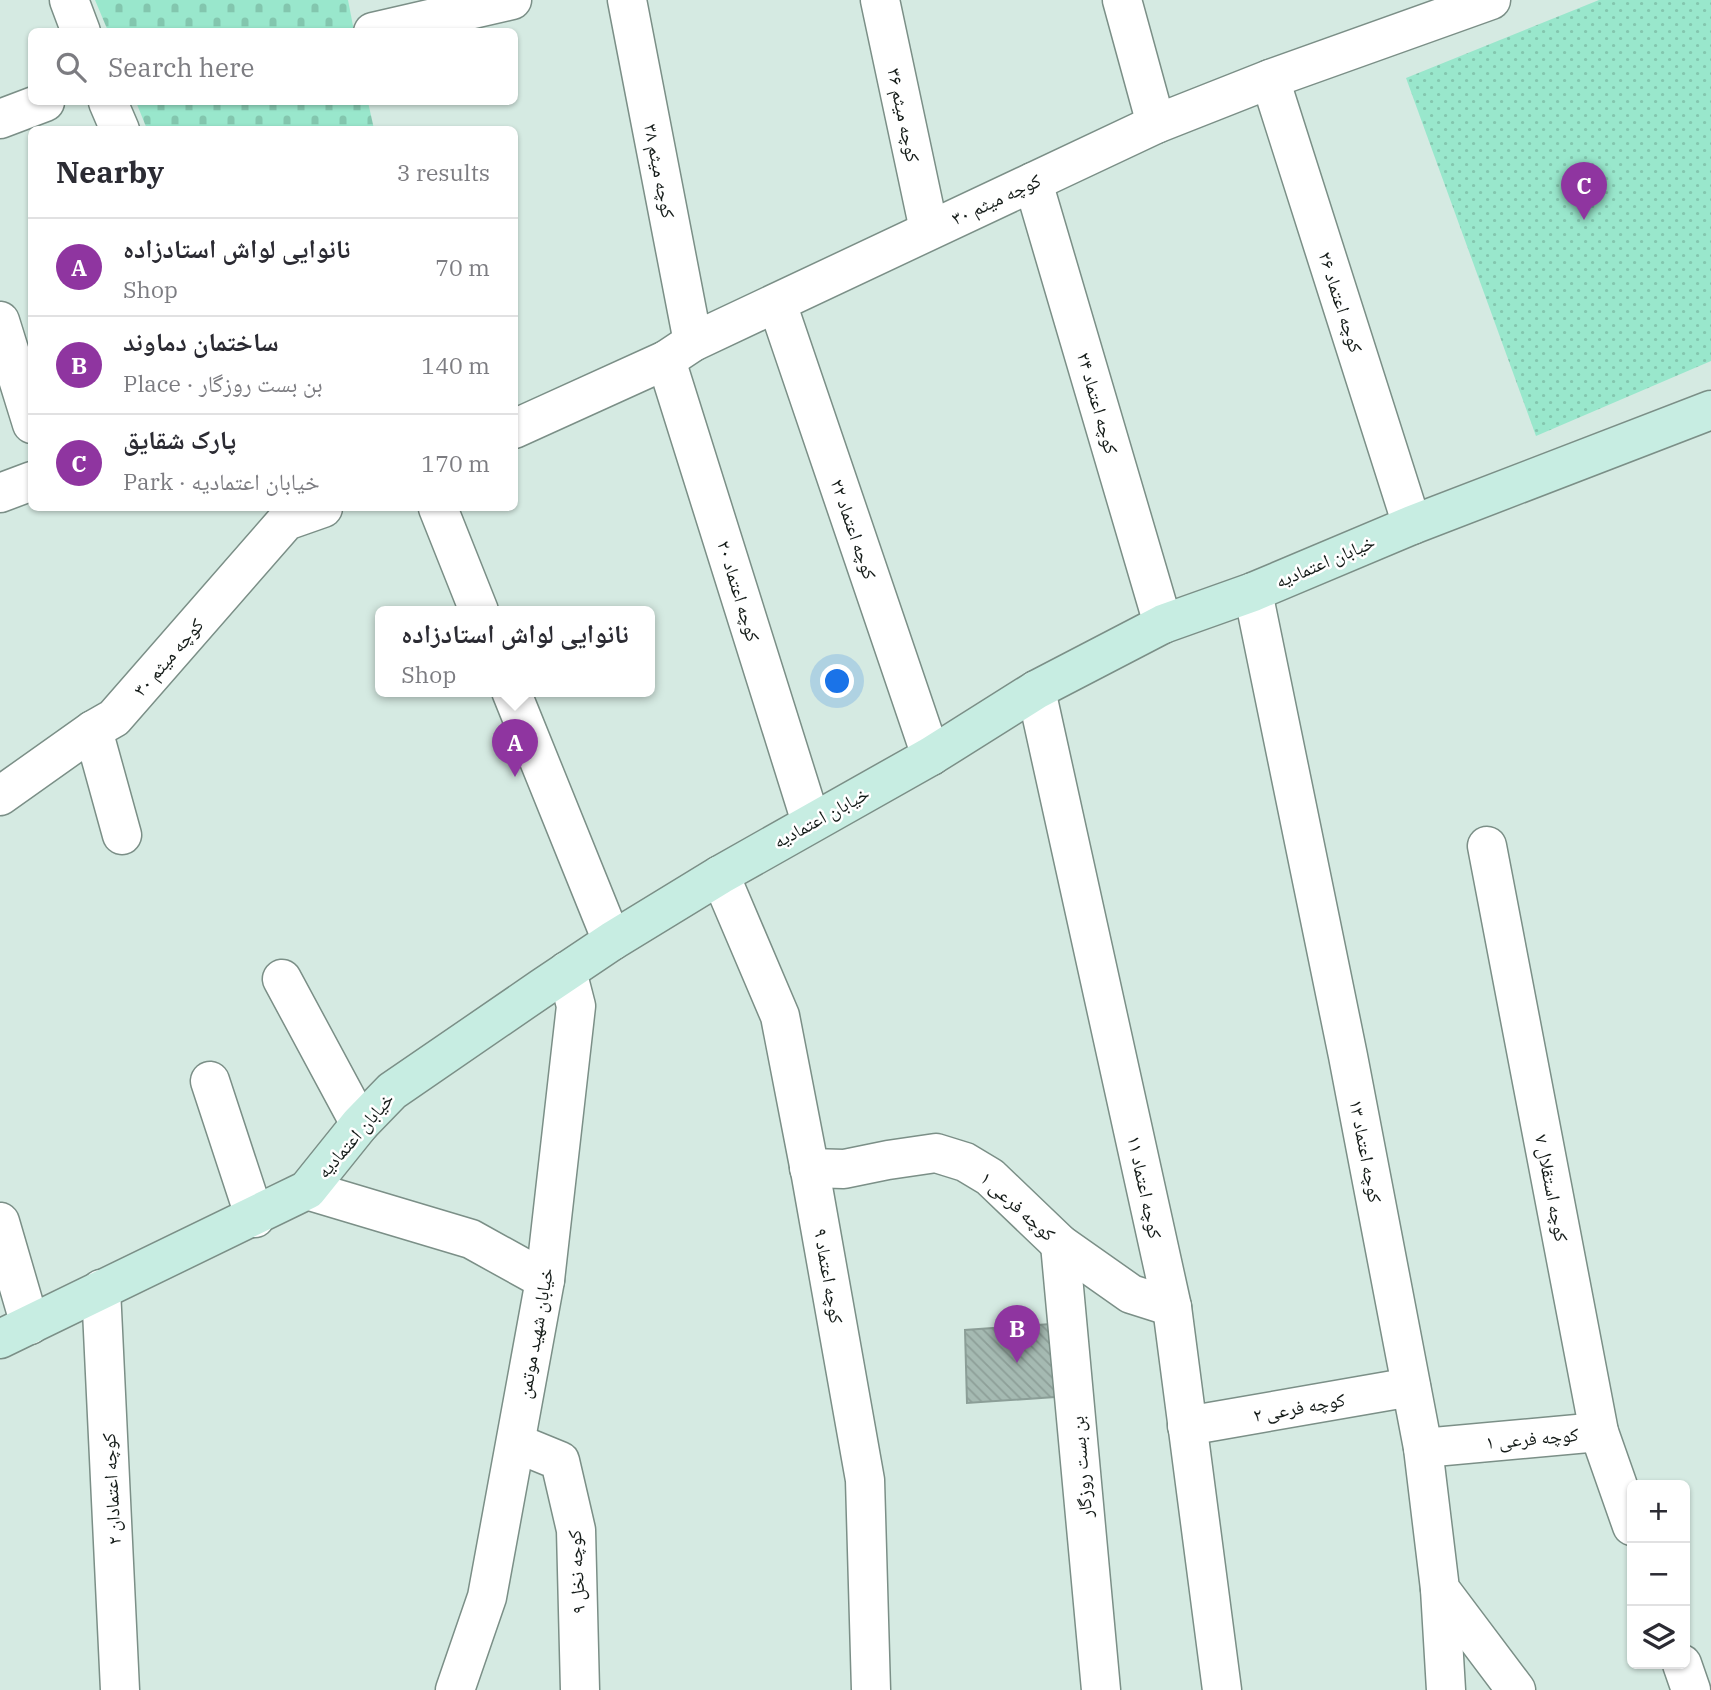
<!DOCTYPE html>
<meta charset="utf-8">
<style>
:root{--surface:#fff;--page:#f2f2f3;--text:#2b2b33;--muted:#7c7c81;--line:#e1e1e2;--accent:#8f35a0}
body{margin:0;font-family:"IBM Plex Serif","Noto Naskh Arabic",serif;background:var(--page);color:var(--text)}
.controls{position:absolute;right:21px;bottom:21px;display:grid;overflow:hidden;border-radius:10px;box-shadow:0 2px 5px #0004}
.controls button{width:63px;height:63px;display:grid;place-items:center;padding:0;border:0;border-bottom:2px solid var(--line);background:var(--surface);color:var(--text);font:35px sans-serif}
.you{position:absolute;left:838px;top:682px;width:24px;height:24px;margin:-18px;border:5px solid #fff;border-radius:50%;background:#1a73e8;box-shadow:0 0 0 10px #1a73e833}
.badge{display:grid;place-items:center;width:46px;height:46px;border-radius:50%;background:var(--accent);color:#fff;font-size:23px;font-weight:700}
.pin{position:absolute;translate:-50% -58px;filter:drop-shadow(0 2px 4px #0008)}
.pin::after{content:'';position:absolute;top:37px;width:24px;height:21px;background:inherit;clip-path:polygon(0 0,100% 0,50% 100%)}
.popup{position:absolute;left:375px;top:606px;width:280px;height:91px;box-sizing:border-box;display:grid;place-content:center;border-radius:10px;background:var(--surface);filter:drop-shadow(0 2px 5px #0005);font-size:23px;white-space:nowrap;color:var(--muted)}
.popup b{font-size:26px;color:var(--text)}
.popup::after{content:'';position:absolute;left:50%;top:100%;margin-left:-14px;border:14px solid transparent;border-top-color:var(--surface)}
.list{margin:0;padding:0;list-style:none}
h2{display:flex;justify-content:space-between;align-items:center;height:91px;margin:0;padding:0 28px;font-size:30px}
h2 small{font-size:23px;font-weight:400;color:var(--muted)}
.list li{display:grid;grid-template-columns:46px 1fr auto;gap:21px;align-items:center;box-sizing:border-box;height:98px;padding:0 28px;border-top:2px solid var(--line)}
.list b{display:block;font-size:26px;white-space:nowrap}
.list p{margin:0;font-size:23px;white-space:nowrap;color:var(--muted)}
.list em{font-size:23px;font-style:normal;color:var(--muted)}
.icon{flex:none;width:38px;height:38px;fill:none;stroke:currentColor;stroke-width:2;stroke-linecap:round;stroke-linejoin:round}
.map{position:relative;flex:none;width:1711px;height:1690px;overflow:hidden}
.search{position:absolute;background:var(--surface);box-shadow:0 2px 5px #0004;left:28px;top:28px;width:490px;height:77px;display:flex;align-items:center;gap:18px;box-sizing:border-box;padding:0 24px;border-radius:10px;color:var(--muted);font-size:26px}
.panel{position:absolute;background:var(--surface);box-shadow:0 2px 5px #0004;left:28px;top:126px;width:490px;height:385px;border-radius:10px}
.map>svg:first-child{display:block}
</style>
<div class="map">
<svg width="1711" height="1690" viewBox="0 0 1711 1690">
<defs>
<pattern id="grass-dots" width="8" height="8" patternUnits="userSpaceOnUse" patternTransform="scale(1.75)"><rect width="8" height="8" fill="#99e7cc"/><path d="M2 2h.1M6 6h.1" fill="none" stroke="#83c6ae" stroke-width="1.8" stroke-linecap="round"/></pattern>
<pattern id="cemetery-stones" width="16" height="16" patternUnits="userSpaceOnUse" patternTransform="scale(1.75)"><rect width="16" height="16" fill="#99e7cc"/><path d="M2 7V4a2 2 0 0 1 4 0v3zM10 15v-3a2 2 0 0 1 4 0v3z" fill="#83c6ae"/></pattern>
<pattern id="building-back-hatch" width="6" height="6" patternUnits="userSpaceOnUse" patternTransform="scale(1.75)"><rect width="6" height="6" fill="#a5bab2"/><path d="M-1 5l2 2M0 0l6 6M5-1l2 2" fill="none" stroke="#8d9f98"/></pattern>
</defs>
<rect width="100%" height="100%" fill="#d5eae2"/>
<polygon fill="url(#grass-dots)" points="1599,0 1711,0 1711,361 1536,436 1406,78"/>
<g fill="url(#cemetery-stones)">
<polygon points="95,0 348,0 354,31 108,31"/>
<polygon points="136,102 368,102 374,129 147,129"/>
</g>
<polygon fill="url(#building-back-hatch)" stroke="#8b9e97" stroke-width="2" points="1064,1323 1069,1396 967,1403 965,1330"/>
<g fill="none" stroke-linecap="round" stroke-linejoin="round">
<g stroke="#7b8f87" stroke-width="41">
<g id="street">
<polyline points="69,0 81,32"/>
<polyline points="627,0 693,342"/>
<polyline points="880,0 929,230"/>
<polyline points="1122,0 1156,124"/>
<polyline points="373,32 512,0"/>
<polyline points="1270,79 1412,525"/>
<polyline points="108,102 120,130"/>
<polyline points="0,119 45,102"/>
<polyline points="1033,182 1163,624"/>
<polyline points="777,303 931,756"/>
<polyline points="0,321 32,424"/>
<polyline points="666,360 811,822"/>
<polyline points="514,429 666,360 693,342 1156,124 1270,79 1491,0"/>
<polyline points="0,493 32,481"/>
<polyline points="438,508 479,611"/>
<polyline points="1253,592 1348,1056 1423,1448 1440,1589 1516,1690"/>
<polyline points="1036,690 1172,1307 1222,1690"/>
<polyline points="511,691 612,941"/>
<polyline points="93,730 122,835"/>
<polyline points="0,796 93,730 114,718 286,521 323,508"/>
<polyline points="1487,846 1599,1432 1632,1526"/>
<polyline points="720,875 780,1016 811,1176 865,1480 871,1690"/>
<polyline points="282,979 360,1124"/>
<polyline points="210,1081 255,1218"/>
<polyline points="809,1168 844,1169 888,1160 936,1153 965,1162 990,1177 1060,1244 1131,1294 1172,1307"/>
<polyline points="307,1190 471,1239 545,1280"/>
<polyline points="0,1222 30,1325"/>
<polyline points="1060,1244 1101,1690"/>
<polyline points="101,1289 120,1690"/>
<polyline points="1187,1426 1411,1387"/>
<polyline points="516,1443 560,1461 576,1530 580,1690"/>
<polyline points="1423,1448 1599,1432"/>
<polyline points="1440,1589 1446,1690"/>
<polyline points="1682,1664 1691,1690"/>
<polyline points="455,1690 487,1597 545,1280 576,1006 567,971"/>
</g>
</g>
<g stroke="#7b8f87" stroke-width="41">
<polyline id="secondary" points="0,1339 307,1190 360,1124 392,1091 542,988 612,941 720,875 931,756 1036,690 1163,624 1253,592 1412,525 1711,410"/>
</g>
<use href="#street" stroke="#fff" stroke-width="38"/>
<use href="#secondary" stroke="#c7ede2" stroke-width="38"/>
</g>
<g text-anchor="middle" stroke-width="5" stroke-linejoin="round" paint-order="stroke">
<g font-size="19" fill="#141b18" stroke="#fff">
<text transform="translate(904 115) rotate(78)" y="7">کوچه میثم ۳۶</text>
<text transform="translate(660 171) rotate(79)" y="7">کوچه میثم ۳۸</text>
<text transform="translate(996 199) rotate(-25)" y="7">کوچه میثم ۳۰</text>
<text transform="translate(1341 302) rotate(72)" y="7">کوچه اعتماد ۲۶</text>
<text transform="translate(1098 403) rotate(74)" y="7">کوچه اعتماد ۲۴</text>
<text transform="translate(854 529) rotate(71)" y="7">کوچه اعتماد ۲۲</text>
<text transform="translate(1325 561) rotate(-23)" y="7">خیابان اعتمادیه</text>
<text transform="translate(739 591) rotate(73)" y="7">کوچه اعتماد ۲۰</text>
<text transform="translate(168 657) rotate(-49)" y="7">کوچه میثم ۳۰</text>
<text transform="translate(821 817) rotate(-29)" y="7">خیابان اعتمادیه</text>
<text transform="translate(355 1135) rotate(-49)" y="7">خیابان اعتمادیه</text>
<text transform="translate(1366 1151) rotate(79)" y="7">کوچه اعتماد ۱۳</text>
<text transform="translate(1145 1187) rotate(78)" y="7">کوچه اعتماد ۱۱</text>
<text transform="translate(1552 1188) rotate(79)" y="7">کوچه استقلال ۷</text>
<text transform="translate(1018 1206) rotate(42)" y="7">کوچه فرعی ۱</text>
<text transform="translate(829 1276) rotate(80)" y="7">کوچه اعتماد ۹</text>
<text transform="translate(535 1333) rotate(-80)" y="7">خیابان شهید موتمن</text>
<text transform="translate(1299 1407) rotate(-10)" y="7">کوچه فرعی ۲</text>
<text transform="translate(1532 1438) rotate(-5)" y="7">کوچه فرعی ۱</text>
<text transform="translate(1081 1467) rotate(-95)" y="7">بن بست روزگار</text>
<text transform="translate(111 1489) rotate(-93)" y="7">کوچه اعتمادان ۲</text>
<text transform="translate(576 1572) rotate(-93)" y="7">کوچه نخل ۹</text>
</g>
</g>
</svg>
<div class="controls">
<button>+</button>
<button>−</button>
<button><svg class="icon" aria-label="layers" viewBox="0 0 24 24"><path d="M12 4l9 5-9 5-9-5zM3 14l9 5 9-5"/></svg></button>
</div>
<div class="you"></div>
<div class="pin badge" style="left:515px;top:777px">A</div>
<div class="popup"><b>نانوایی لواش استادزاده</b>Shop</div>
<div class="pin badge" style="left:1017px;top:1363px">B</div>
<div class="pin badge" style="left:1584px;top:220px">C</div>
<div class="search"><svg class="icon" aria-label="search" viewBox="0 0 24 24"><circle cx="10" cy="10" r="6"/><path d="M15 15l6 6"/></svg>Search here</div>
<section class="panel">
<h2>Nearby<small>3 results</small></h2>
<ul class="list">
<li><span class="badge">A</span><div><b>نانوایی لواش استادزاده</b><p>Shop</p></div><em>70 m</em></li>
<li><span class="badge">B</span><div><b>ساختمان دماوند</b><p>Place · بن بست روزگار</p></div><em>140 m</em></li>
<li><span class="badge">C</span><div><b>پارک شقایق</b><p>Park · خیابان اعتمادیه</p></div><em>170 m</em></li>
</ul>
</section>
</div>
